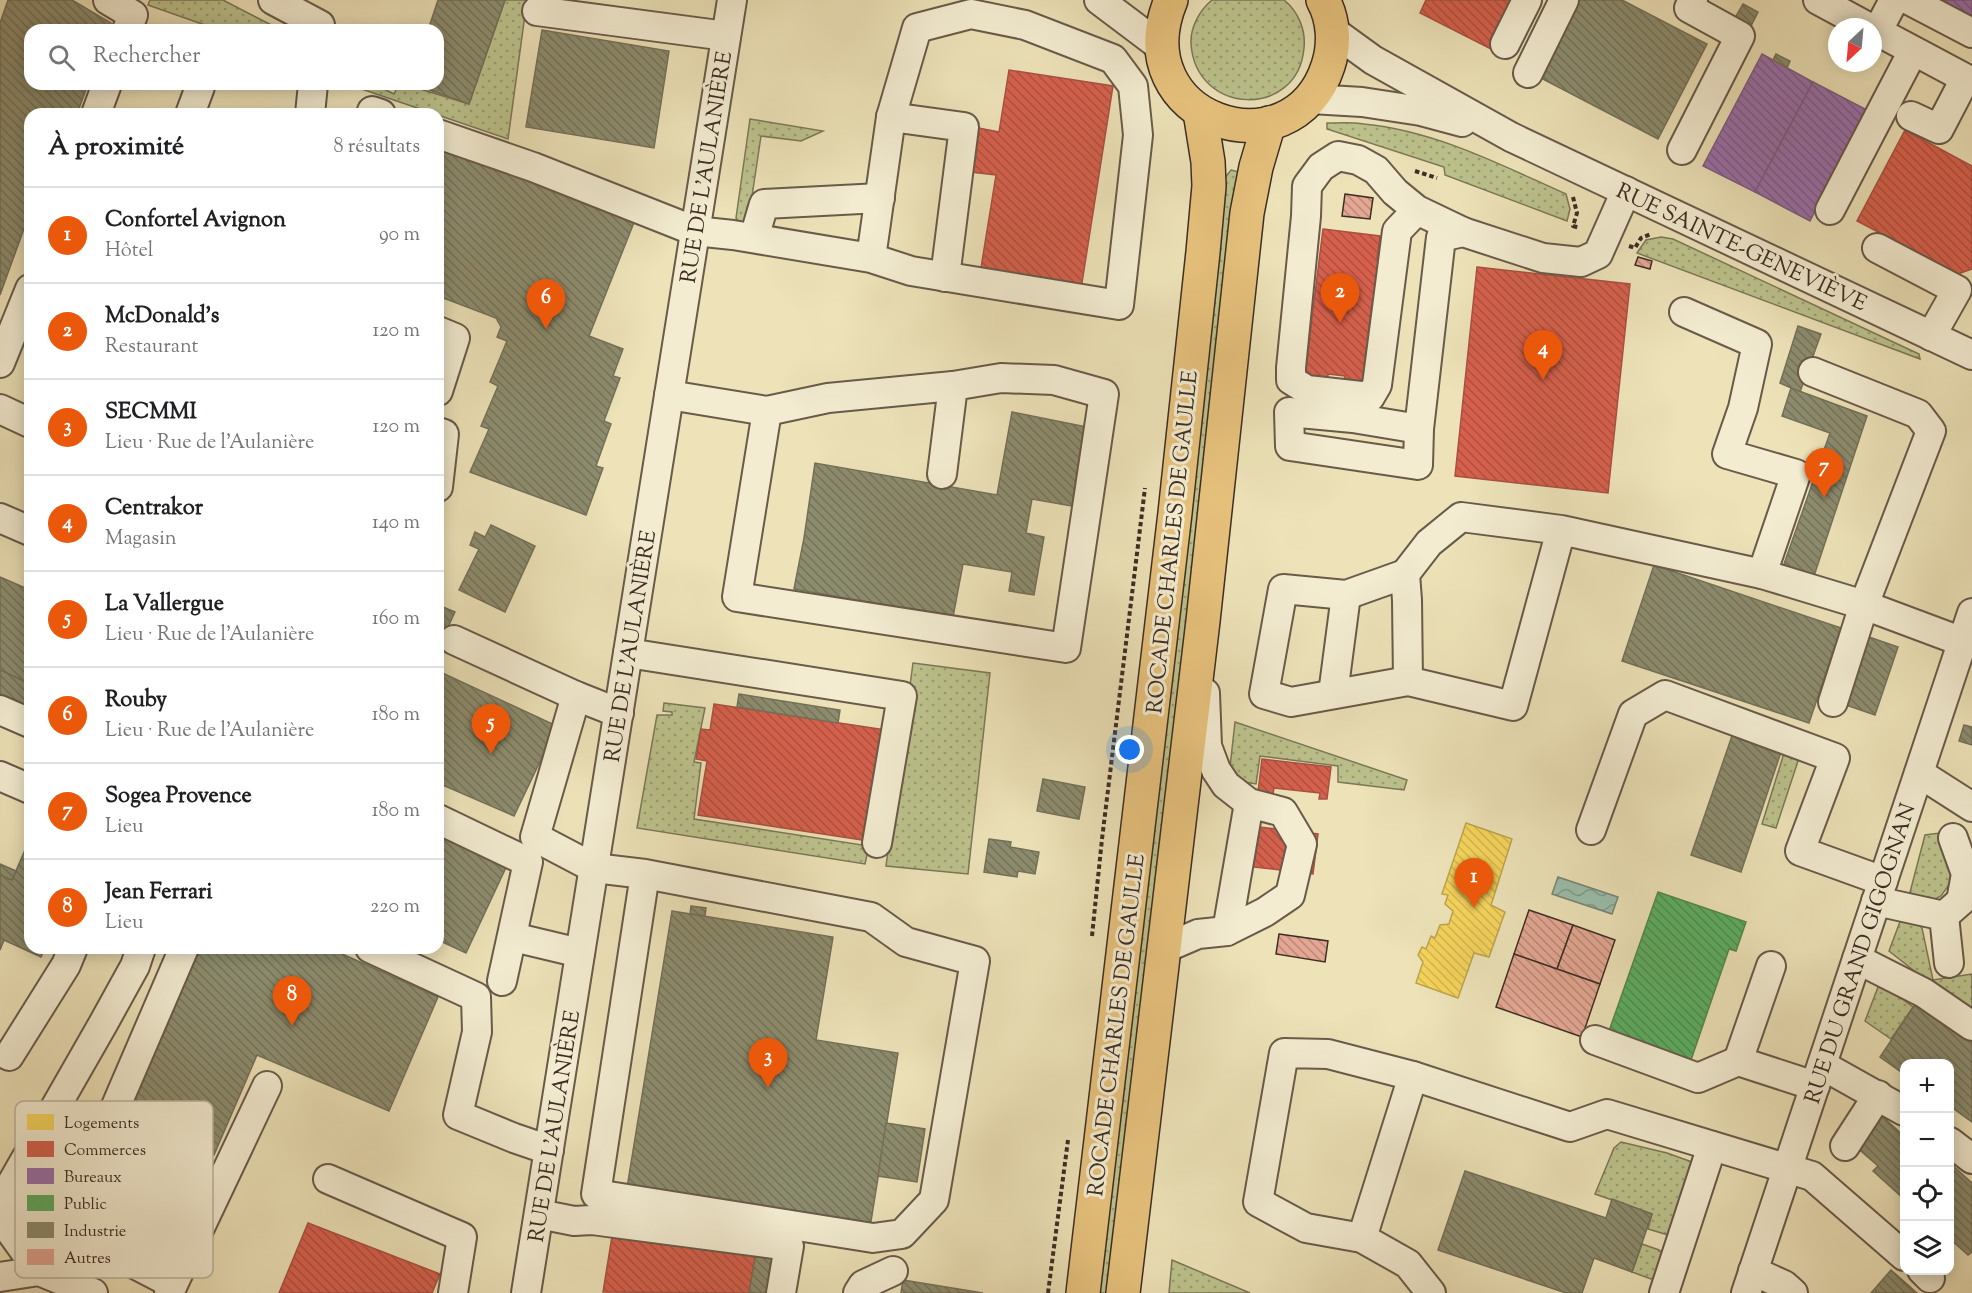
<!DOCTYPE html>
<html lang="fr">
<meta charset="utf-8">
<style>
:root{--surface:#fff;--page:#f2f2f2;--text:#202124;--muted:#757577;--line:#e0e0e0;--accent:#ea580c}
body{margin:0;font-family:"Sorts Mill Goudy",serif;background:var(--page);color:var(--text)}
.controls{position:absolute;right:18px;bottom:18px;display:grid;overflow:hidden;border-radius:12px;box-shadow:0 3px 15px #0003}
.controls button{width:54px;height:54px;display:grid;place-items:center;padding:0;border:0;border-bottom:2px solid var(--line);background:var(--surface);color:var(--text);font:30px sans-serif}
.compass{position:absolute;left:1828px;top:18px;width:54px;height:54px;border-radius:50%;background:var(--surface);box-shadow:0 3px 15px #0003;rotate:206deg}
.you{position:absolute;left:1130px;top:750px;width:21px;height:21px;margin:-15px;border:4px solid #fff;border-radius:50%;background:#1a73e8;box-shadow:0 0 0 9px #1a73e833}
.badge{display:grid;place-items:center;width:39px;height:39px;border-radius:50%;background:var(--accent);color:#fff;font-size:20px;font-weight:700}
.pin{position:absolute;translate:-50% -50px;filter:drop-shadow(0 2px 3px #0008)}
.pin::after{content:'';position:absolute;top:32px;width:21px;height:18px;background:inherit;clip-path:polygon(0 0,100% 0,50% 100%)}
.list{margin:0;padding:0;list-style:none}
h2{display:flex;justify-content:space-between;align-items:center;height:78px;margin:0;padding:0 24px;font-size:26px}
h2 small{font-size:20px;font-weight:400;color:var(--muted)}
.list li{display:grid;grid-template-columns:39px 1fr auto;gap:18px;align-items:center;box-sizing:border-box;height:96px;padding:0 24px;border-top:2px solid var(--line)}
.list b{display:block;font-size:22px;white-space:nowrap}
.list p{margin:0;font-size:20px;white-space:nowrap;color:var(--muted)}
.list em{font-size:20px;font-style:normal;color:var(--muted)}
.icon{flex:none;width:33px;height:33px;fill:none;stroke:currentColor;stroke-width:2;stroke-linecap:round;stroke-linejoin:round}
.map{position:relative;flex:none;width:1972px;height:1293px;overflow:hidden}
.search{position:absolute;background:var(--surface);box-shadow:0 3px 15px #0003;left:24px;top:24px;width:420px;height:66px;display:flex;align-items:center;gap:15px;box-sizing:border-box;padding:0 21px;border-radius:18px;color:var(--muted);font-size:22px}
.panel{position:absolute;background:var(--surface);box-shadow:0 3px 15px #0003;left:24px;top:108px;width:420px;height:846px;border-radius:18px}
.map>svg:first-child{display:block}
</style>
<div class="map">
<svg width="1972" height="1293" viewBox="0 0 1972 1293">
<defs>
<pattern id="grass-dots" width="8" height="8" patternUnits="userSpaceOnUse" patternTransform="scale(1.5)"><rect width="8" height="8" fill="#bcc28c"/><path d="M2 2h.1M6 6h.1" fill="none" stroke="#9a9e72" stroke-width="1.8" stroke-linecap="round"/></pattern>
<pattern id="water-waves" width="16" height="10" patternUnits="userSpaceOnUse" patternTransform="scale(1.5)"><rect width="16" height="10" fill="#9abeac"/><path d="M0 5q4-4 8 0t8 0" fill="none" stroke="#7f9b8c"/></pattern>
<pattern id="homes-back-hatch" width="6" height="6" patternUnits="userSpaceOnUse" patternTransform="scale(1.5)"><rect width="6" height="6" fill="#f6d55c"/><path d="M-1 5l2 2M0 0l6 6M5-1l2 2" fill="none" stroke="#d4b750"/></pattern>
<pattern id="shops-back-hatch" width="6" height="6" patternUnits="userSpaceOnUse" patternTransform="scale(1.5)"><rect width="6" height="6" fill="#d6604d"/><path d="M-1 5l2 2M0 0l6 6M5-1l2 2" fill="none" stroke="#af5040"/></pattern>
<pattern id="offices-back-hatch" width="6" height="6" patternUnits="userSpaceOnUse" patternTransform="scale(1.5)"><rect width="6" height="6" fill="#9970ab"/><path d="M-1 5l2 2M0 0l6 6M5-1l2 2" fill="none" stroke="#7e5c8b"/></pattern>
<pattern id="public-back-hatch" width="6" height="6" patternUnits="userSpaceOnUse" patternTransform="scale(1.5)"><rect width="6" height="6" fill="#5aae61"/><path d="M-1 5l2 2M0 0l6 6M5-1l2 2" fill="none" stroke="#4c8e50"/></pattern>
<pattern id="industry-back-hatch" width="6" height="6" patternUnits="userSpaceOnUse" patternTransform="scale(1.5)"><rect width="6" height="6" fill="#8c8c6e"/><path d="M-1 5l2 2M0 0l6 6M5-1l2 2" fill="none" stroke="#74735a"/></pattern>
<pattern id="building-back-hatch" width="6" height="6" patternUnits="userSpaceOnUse" patternTransform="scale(1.5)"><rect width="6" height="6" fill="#e4a793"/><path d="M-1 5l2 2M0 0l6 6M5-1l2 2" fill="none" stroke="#ba8878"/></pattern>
</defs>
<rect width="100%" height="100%" fill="#ede2b8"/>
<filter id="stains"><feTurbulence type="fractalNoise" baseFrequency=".00333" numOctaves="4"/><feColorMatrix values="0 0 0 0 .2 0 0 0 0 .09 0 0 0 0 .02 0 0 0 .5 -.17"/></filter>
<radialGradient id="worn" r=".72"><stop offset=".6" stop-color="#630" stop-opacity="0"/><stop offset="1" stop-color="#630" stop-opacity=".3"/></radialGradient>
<g fill="url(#grass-dots)" stroke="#7c7858" stroke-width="1.5">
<polygon points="150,0 223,0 281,30 219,30 148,5"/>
<polygon points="505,0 527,0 508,139 347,84 373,84 394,94 399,84 404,84 469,104"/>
<path d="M 1212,0 L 1284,0 C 1298,11 1306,30 1304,48 C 1298,119 1196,116 1191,44 C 1190,27 1200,10 1212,0 Z"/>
<polygon points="750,119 823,131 801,141 761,136 748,223 739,222 736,218"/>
<path d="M 1327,123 C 1339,123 1352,122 1364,124 C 1436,131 1501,165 1566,194 L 1570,209 L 1567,221 L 1445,175 L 1444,167 L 1327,129 Z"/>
<polygon points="1231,170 1239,172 1111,1293 1094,1293 1224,179"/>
<polygon points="1661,237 1673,239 1919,354 1920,359 1637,253 1646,240"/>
<polygon points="913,663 990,673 968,874 886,866"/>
<polygon points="664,703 705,708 694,762 701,763 694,819 869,846 865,864 637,828 657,715 672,715 672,712 663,711"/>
<polygon points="1235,722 1407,780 1404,790 1338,782 1338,766 1260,756 1256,784 1233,780 1230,767"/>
<polygon points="1785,750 1800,755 1776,828 1762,824"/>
<polygon points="1940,833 1952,868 1951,882 1941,896 1927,903 1908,900 1925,835"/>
<polygon points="1901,919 1914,919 1922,928 1933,980 1972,974 1972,1012 1945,995 1889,951"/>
<polygon points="1880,982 1913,1007 1891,1039 1865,1021"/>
<polygon points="1621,1142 1667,1153 1692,1162 1668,1235 1648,1229 1652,1214 1595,1194 1614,1148"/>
<polygon points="1642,1244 1659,1250 1664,1255 1657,1277 1651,1279 1632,1272"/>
<polygon points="1172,1260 1250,1293 1169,1293"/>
</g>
<polygon fill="url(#water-waves)" stroke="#758476" stroke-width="1.5" points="1558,877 1618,897 1612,914 1552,894"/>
<polygon fill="url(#homes-back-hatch)" stroke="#bea34c" stroke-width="1.5" points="1466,823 1512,839 1491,905 1505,912 1489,957 1474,953 1458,998 1416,983 1423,962 1418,955 1422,947 1426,949 1431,936 1435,938 1440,925 1449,924 1453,911 1445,904 1448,895 1442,894"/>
<g fill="url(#shops-back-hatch)" stroke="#a85141" stroke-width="1.5">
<polygon points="1426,0 1516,0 1491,49 1420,13"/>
<polygon points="1009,70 1113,86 1081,289 980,274 996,175 971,172 978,128 999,132"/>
<polygon points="1905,130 1972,166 1972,269 1958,274 1857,221"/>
<polygon points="1323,229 1380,236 1377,259 1381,260 1376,305 1372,305 1367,341 1371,341 1370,351 1366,350 1362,383 1344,380 1345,376 1328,374 1328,378 1305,375"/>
<polygon points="1477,267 1630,284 1608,493 1455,476"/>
<polygon points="714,704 885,730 868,841 698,815 707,761 696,759 701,729 710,730"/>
<polygon points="1262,759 1331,767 1327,799 1319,799 1320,793 1274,788 1273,794 1258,792"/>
<polygon points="1250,826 1318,834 1313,874 1246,866"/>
<polygon points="308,1223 440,1274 432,1293 279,1293"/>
<polygon points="613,1230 756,1253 749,1293 603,1292"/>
</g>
<g fill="url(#offices-back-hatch)" stroke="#7d5c83" stroke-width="1.5">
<polygon points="1937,0 1972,0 1972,18"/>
<polygon points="1762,54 1813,82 1755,192 1703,166"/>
<polygon points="1813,82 1867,110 1810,221 1755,192"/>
</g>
<polygon fill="url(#public-back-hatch)" stroke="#51874f" stroke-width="1.5" points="1658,892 1746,922 1736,951 1729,949 1691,1060 1609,1031"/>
<g fill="url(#industry-back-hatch)" stroke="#747058" stroke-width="1.5">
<polygon points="8,0 72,0 111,23 108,30 30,30 30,84 88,84 77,114 30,114 30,212 0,295 0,23"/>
<polygon points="438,0 505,0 469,104 413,84 438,84 438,30 428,30"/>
<polygon points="1572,0 1622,0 1707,44 1658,139 1533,74"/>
<polygon points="1743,4 1758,12 1751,26 1735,18"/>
<polygon points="542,30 669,51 654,148 526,127"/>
<polygon points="1776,54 1790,61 1787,68 1773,60"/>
<polygon points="438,146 635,220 589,336 623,349 613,376 620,378 604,421 611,424 596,466 603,468 586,515 470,472 489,429 481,426 498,386 490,382 507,341 497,337 501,327 496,318 438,296"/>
<polygon points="1798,326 1821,334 1800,392 1780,383"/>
<polygon points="1791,388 1867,416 1814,576 1784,564 1830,433 1782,416"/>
<polygon points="1012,412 1092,428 1077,507 1032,499 1026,533 1044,537 1034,595 1009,591 1012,572 963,564 953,617 794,589 804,538 815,463 997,495"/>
<polygon points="491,525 535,546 505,612 459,590 479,549 470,545 475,532 485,537"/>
<polygon points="1654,565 1841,628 1809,723 1622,661"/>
<polygon points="0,577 30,590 30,684 0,670"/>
<polygon points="438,605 455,612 438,649"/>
<polygon points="1869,637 1898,647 1875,715 1846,705"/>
<polygon points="0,670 30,684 30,709 0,696"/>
<polygon points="438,671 557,726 514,816 438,783"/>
<polygon points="739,694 840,710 838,723 737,707"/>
<polygon points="1964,725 1972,727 1972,745 1959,741"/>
<polygon points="1733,733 1782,749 1741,872 1691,855"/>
<polygon points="1043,779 1085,787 1079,819 1037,811"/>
<polygon points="438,829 509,861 466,953 438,940"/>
<polygon points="989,839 1011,842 1010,847 1039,852 1035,874 1018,871 1017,877 984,872"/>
<polygon points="25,850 30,852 30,948 45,948 41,957 4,940 0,950 0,875 12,880"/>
<polygon points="0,864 16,871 12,880 0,875"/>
<polygon points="691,906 706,908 705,916 690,914"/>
<polygon points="672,911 833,937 816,1040 898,1053 869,1234 626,1194"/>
<polygon points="192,948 329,948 438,997 389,1111 257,1055 214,1155 121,1115"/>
<polygon points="1920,997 1972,1034 1972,1122 1950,1106 1950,1064 1904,1064 1904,1074 1880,1057"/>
<polygon points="1882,1116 1904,1136 1904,1199 1873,1171 1878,1166 1855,1146"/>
<polygon points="886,1123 925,1129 917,1182 878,1176"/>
<polygon points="1950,1163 1972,1183 1972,1252 1968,1255 1950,1239"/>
<polygon points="1465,1171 1606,1218 1612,1199 1652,1214 1632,1272 1594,1258 1582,1293 1566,1293 1438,1250"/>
<polygon points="756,1253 775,1256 769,1293 749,1293"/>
<polygon points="1891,1270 1917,1293 1871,1293"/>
<polygon points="903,1280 983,1293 901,1293"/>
</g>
<g fill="url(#building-back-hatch)" stroke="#3d2d25" stroke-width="1.5">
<polygon points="1345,194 1373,198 1370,219 1342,216"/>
<polygon points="1638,257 1652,261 1650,269 1635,265"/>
<polygon points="1529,910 1573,925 1557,969 1514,954"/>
<polygon points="1573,925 1615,940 1600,984 1557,969"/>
<polygon points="1279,934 1328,941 1325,962 1276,954"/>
<polygon points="1514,954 1600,984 1582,1037 1496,1007"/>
</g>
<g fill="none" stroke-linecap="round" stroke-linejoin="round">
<g stroke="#695a4a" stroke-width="32">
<g id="minor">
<polyline points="108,0 133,15 127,30"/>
<polyline points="273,0 320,25"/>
<polyline points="1099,0 1160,46"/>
<polyline points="1818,0 1868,27"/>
<polyline points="1909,0 1972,33"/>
<polyline points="537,11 726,36"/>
<polyline points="1873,29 1972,82"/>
<polyline points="1333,31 1373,60 1511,137 1972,355"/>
<polyline points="1877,32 1894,0"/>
<polyline points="1505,44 1527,0"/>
<polyline points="1528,73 1564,0"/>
<polyline points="1311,99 1362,102 1421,111 1462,122"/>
<polyline points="96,114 107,84"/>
<polyline points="190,114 200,87"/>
<polyline points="310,114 313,84"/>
<polyline points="371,114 372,111 381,114"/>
<polyline points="1911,116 1939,129 1965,79"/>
<polyline points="891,117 964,127 945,277"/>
<polyline points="438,134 533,167 695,231 733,235 871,258 891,117 917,28 971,14 1025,25 1113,59 1133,86 1138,135 1119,305 911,271 871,258"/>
<polyline points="1682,150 1740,36 1689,8 1693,0"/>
<polyline points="1417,210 1397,231 1377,385 1370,397 1307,390 1291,380 1291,368 1306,216 1307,186 1321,167 1338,156 1358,160 1376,170 1395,192 1417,210 1463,232"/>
<polyline points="1830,210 1913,51"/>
<polyline points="754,238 764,204 880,198"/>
<polyline points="1877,248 1957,290 1931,336"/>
<polyline points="1684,312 1757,344 1743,408 1727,454 1796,474 1762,574"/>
<polyline points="438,331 455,338 438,391"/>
<polyline points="0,363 30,289"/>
<polyline points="1813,372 1918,414 1931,431 1864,605 1833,702"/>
<polyline points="669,395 767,411 828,398 953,386"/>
<polyline points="0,409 30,423"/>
<polyline points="767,411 737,597 1066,648 1104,394 1054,380 1001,378 953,386 942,474"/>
<polyline points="1419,429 1353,418 1289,412 1290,446 1418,465 1419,429 1441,237 1463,232 1543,258 1581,262 1598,254 1626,191"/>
<polyline points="438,432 444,434 438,487"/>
<polyline points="0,518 30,531"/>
<polyline points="1561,530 1513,706 1408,681 1407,600 1405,574 1429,543 1461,517 1561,530 1762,574 1864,605 1963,642"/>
<polyline points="1405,574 1346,595 1283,589 1264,694 1291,702 1408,681"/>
<polyline points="454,640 576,696 619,713"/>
<polyline points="628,653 902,696 877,843"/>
<polyline points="1333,694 1346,595"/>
<polyline points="576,696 535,837 594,868 645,874 871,917 906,942 975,961 934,1200 902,1234 873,1238 596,1194 645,874"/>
<polyline points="0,710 30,723"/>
<polyline points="1919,773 1972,807"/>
<polyline points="0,776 30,789"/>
<polyline points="438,819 528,862 502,981"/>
<polyline points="1591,830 1633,714 1665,695 1835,758 1800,851 1883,881"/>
<polyline points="1876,901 1944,916 1949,963"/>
<polyline points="1944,916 1961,901 1966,874 1953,838"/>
<polyline points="1227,931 1249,803"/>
<polyline points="513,937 580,953"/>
<polyline points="370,948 476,997 477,1032 458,1115 514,1138 549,1150"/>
<polyline points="1163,949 1198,934 1227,931 1265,912 1290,895 1302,844 1283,812 1249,803 1226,785 1216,770 1207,746 1205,693"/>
<polyline points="1857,959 1924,993 1972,1026"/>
<polyline points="1771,966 1738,1061 1815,1086"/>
<polyline points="1595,1040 1698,1078 1738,1061"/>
<polyline points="9,1056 66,965 73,948"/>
<polyline points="1822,1065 1904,1111"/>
<polyline points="1950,1142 1972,1159"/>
<polyline points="1845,1146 1878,1095"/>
<polyline points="328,1179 462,1237 453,1293"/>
<polyline points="2,1201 8,1228 39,1271"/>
<polyline points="0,1204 103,1024 135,966 141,948"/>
<polyline points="539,1214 574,1221 592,1220 789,1246 781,1293"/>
<polyline points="1362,1238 1413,1076"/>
<polyline points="1922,1270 1930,1278"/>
<polyline points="1753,1271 1784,1285 1793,1293"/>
<polyline points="0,1277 39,1271 93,1293"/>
<polyline points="173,1284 123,1258 75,1201 184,948"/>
<polyline points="169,1293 267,1086"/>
<polyline points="526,1293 732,0"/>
<polyline points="858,1293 863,1285 893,1271"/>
<polyline points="1431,1293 1408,1264 1362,1238 1306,1228 1258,1202 1284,1053 1328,1054 1413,1076 1570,1127 1607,1114 1812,1176 1904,1256"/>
<polyline points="1664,1293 1712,1146"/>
<polyline points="1746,1293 1972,613"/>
</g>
</g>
<g stroke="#3d2d25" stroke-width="36">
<g id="major">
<path d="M 1171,0 C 1121,120 1292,177 1328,66 C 1335,45 1334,20 1323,0"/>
<polyline points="1083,1293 1175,513 1203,252 1209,186 1208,162 1200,112"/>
<polyline points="1123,1293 1203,621 1247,213 1256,167 1269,123"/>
</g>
</g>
<g stroke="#3d2d25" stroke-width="4" stroke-dasharray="4.5 3" stroke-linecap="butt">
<polyline points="1415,171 1437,178"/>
<polyline points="1573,197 1577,213 1573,226 1580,228"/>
<polyline points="1629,246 1635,248 1641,238 1651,234"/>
<polyline points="1092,936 1102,839 1145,488"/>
<polyline points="1048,1293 1068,1140"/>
</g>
<use href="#minor" stroke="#f3ecd1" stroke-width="28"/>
<use href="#major" stroke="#e6c17c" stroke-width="33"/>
</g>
<g text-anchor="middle" stroke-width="6" stroke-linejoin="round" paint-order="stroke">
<g font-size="22" fill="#3d2d25" stroke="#f3ecd1">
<text transform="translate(705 167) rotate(-81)" y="8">RUE DE L'AULANIÈRE</text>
<text transform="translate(1742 246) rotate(25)" y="8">RUE SAINTE-GENEVIÈVE</text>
<text transform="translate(1171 542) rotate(-84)" y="8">ROCADE CHARLES DE GAULLE</text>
<text transform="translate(629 646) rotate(-81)" y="8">RUE DE L'AULANIÈRE</text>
<text transform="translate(1859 953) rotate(-72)" y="8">RUE DU GRAND GIGOGNAN</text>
<text transform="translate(1115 1025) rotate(-83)" y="8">ROCADE CHARLES DE GAULLE</text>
<text transform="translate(553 1126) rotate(-81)" y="8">RUE DE L'AULANIÈRE</text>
</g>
</g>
<rect x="15" y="1101" width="198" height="177" rx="9" fill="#f3ecd1" stroke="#bcb39d" stroke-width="1.5"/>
<rect x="27" y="1114" width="27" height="16" fill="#f6d55c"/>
<rect x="27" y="1141" width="27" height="16" fill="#d6604d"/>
<rect x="27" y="1168" width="27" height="16" fill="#9970ab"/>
<rect x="27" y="1195" width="27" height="16" fill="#5aae61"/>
<rect x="27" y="1222" width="27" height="16" fill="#8c8c6e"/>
<rect x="27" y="1249" width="27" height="16" fill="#e4a793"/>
<g font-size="16" fill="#3d2d25">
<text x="64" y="1128">Logements</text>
<text x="64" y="1155">Commerces</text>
<text x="64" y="1182">Bureaux</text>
<text x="64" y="1209">Public</text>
<text x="64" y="1236">Industrie</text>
<text x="64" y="1263">Autres</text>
</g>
<rect width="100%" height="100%" filter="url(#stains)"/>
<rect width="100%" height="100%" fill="url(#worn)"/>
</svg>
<div class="controls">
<button>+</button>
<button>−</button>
<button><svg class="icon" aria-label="locate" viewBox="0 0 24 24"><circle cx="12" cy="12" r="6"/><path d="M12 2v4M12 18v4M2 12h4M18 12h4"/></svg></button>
<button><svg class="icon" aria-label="layers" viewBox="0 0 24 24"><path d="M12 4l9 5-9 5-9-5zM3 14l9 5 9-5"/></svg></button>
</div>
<svg class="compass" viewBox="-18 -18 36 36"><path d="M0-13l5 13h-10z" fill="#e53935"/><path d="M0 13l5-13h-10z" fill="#757577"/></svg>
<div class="you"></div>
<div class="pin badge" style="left:1474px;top:908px">1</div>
<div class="pin badge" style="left:1340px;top:323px">2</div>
<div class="pin badge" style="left:768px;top:1088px">3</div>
<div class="pin badge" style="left:1543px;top:380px">4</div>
<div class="pin badge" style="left:491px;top:754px">5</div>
<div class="pin badge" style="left:546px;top:329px">6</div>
<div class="pin badge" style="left:1824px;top:498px">7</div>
<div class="pin badge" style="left:292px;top:1026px">8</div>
<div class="search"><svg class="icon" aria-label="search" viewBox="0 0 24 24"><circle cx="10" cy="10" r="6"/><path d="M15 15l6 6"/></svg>Rechercher</div>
<section class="panel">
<h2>À proximité<small>8 résultats</small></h2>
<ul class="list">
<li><span class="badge">1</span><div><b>Confortel Avignon</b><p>Hôtel</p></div><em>90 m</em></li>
<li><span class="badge">2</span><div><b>McDonald's</b><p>Restaurant</p></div><em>120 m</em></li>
<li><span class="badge">3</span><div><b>SECMMI</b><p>Lieu · Rue de l'Aulanière</p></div><em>120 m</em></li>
<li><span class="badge">4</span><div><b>Centrakor</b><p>Magasin</p></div><em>140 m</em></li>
<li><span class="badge">5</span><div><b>La Vallergue</b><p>Lieu · Rue de l'Aulanière</p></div><em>160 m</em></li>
<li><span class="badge">6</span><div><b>Rouby</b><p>Lieu · Rue de l'Aulanière</p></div><em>180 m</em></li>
<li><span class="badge">7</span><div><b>Sogea Provence</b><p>Lieu</p></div><em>180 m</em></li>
<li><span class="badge">8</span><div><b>Jean Ferrari</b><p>Lieu</p></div><em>220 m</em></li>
</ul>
</section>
</div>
